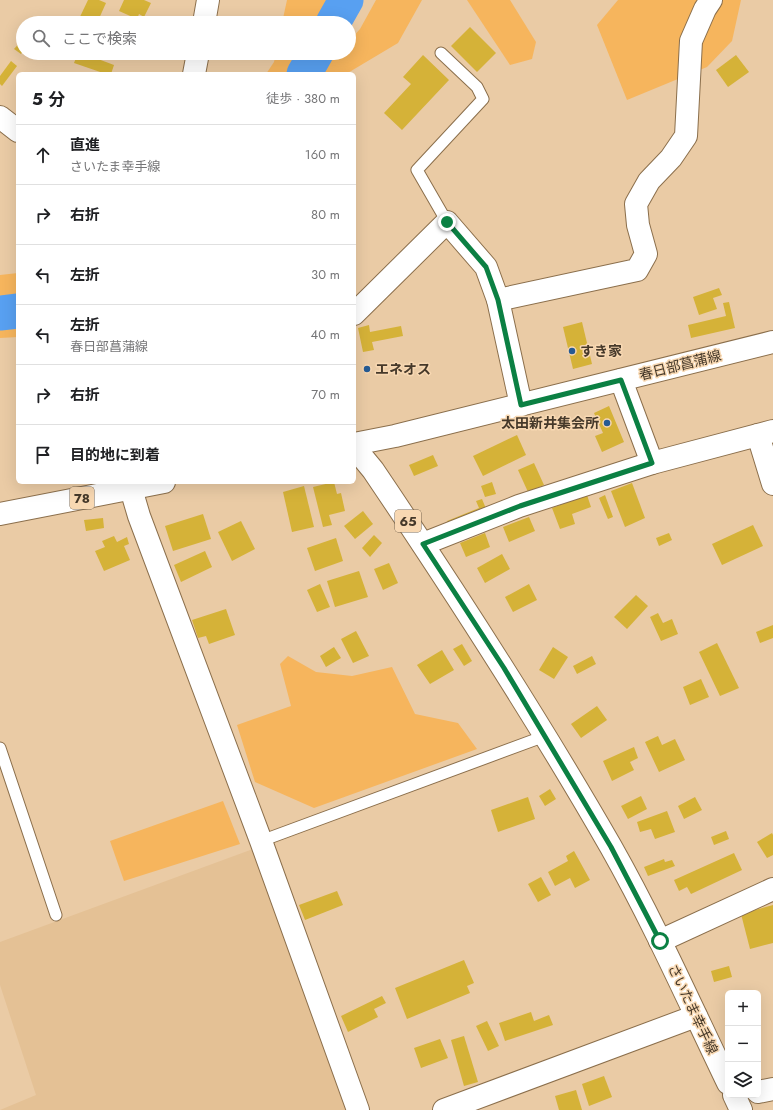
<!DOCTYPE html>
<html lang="ja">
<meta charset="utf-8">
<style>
:root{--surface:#fff;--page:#f2f2f2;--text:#202124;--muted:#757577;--line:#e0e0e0}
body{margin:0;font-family:Jost,"Noto Sans JP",sans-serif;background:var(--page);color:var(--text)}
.controls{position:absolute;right:12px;bottom:12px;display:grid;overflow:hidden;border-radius:6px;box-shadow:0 4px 16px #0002}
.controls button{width:36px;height:36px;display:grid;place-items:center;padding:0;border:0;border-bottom:1px solid var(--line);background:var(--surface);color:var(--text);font:20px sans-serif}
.stop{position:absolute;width:12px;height:12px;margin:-9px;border:3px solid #0b8043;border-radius:50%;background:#fff}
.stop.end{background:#0b8043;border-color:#fff;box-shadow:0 1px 4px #0008}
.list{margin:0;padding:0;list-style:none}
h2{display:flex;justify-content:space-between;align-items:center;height:52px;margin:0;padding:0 16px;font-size:17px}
h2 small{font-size:13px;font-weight:400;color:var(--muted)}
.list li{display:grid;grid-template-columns:26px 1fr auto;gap:12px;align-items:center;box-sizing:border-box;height:60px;padding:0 16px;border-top:1px solid var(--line)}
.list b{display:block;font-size:15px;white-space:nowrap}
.list p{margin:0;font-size:13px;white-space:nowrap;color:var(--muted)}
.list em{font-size:13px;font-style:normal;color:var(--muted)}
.icon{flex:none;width:22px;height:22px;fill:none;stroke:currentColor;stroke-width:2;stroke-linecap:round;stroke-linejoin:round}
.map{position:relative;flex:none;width:773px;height:1110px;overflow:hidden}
.search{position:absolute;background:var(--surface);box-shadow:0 4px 16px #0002;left:16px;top:16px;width:340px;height:44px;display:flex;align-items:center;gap:10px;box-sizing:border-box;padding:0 14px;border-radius:22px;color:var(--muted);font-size:15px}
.panel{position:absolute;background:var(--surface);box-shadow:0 4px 16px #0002;left:16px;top:72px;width:340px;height:412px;border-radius:6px}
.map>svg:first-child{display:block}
</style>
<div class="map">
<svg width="773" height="1110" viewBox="0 0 773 1110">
<rect width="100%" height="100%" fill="#eacba5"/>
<polygon fill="#e4c195" points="253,849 346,1110 0,1110 36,1095 0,985 0,942"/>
<g fill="#f6b55d">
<polygon points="287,0 330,0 317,23 282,23"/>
<polygon points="376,0 422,0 398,43 346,74 318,74 320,70 337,53 349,53 349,41 360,29"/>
<polygon points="467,0 510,0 536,42 532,59 510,65"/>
<polygon points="618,0 741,0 732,41 707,67 627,100 597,25"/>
<polygon points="276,53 302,53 291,74 266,74 274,62"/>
<polygon points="18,273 18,299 0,303 0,275"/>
<polygon points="18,318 18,337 0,338 0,320"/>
<polygon points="288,656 316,672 352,676 392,667 415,714 458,723 477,749 314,808 255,782 237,725 291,706 280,664"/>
<polygon points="223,801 240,844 124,881 110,841"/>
</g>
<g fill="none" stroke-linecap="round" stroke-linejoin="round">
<g stroke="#58a0f1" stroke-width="35">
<polyline points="333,23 346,0"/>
<polyline points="304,74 316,53"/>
<polyline points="0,313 18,311"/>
</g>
</g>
<g fill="#d5b238">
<polygon points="88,0 99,0 106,3 97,23 77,23"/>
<polygon points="124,0 144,0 151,3 144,17 139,14 137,19 119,11"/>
<polygon points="470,27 496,53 477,72 451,46"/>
<polygon points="23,39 23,51 21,54 14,49"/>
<polygon points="78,53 82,53 114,65 111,74 106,74 74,63"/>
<polygon points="423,55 449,80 402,130 384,113 411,84 403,77"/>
<polygon points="736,55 749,72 728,87 716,70"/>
<polygon points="11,61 17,66 2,86 0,84 0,76"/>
<polygon points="719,288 722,295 713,298 717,309 699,315 693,297"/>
<polygon points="729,302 735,328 691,338 688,325 726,316 723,303"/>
<polygon points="582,322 592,364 573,369 563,327"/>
<polygon points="369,325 370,332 401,326 403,336 372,342 374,350 363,352 358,328"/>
<polygon points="609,406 624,442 602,452 595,436 603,433 594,413"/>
<polygon points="517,435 526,455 483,476 473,456"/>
<polygon points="433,455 438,466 414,476 409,465"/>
<polygon points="534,463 544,485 528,492 518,470"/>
<polygon points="334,482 337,494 341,493 345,511 329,515 332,525 323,527 313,487"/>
<polygon points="492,482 496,494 485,497 481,486"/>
<polygon points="632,483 645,518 625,527 611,491"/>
<polygon points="304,486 314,527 292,532 283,492"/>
<polygon points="587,495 591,507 572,514 575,524 560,529 552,508"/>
<polygon points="605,495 613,517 608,519 599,498"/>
<polygon points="482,499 487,511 449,526 447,521 479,508 476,501"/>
<polygon points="363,511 373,524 355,539 344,526"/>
<polygon points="203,514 211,539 173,551 165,526"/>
<polygon points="529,517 535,531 509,542 503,527"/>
<polygon points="103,518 104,528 86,531 84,520"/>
<polygon points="241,521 255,549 232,561 218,532"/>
<polygon points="753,525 763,546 722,565 712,544"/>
<polygon points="485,533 490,547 466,557 460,543"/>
<polygon points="669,533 672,540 659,546 656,538"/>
<polygon points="374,535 382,543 370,557 362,548"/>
<polygon points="114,536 117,542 127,537 129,544 124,546 130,560 104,571 95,551 105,547 102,541"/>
<polygon points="336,538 343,561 315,571 307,548"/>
<polygon points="205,551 212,567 181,582 174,565"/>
<polygon points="502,554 510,569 485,583 477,568"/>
<polygon points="389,563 398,583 383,590 374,569"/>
<polygon points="359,571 368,597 335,607 327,581"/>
<polygon points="320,584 330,607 317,612 307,590"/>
<polygon points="529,584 537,600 513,612 505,597"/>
<polygon points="636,595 648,606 627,629 614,617"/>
<polygon points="226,609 235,635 209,644 206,636 198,638 192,620"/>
<polygon points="658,613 663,623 672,619 678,634 661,641 650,617"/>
<polygon points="773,625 773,638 760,643 756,632"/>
<polygon points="356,631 369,656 353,663 341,639"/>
<polygon points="717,643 739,688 720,696 699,652"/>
<polygon points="462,644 472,661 464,666 453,649"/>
<polygon points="334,647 341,658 326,667 320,656"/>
<polygon points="553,647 568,657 554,679 539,670"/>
<polygon points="442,650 454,670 430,684 417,665"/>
<polygon points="592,656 596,664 577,674 573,666"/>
<polygon points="701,679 709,697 690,705 683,687"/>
<polygon points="597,706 607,720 581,738 571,724"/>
<polygon points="658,736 662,745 675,739 685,760 659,772 645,742"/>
<polygon points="634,747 638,758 630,762 634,770 612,781 603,761"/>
<polygon points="550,789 556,799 545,806 539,796"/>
<polygon points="641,796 647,809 628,819 621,806"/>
<polygon points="528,797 535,819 498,832 491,810"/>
<polygon points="695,797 702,810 684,819 678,806"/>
<polygon points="667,811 675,832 655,839 651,829 640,832 637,822"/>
<polygon points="726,831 729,839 714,845 711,837"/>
<polygon points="772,833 773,835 773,855 767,858 757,842"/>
<polygon points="574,851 590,880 575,888 570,878 555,886 548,872 568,861 566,856"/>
<polygon points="734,853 742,870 691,894 687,887 679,891 674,880"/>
<polygon points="664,859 665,862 672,860 675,866 648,876 644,867"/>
<polygon points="541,877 551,895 538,902 528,884"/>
<polygon points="337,891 343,905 305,920 299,905"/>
<polygon points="773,905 773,943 750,949 741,914"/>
<polygon points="464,960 474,983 467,986 470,993 407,1019 395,988"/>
<polygon points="729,966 732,977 714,982 711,971"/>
<polygon points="382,996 386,1003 374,1009 378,1017 348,1032 341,1016"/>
<polygon points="531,1012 534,1021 549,1015 553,1025 505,1041 499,1023"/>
<polygon points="487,1021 499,1046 488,1051 476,1026"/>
<polygon points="464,1036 478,1082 464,1086 451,1040"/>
<polygon points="440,1039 448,1058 421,1068 414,1048"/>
<polygon points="604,1076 612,1097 589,1106 582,1084"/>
<polygon points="576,1090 582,1110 559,1110 555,1096"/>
</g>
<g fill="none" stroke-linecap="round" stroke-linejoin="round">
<g stroke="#8b6f4c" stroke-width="13">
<g id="service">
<polyline points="441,53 477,87 483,99 417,170 447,222"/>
<polyline points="0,748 56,915"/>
<polyline points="261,841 545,736"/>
</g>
</g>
<g stroke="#8b6f4c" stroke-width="24">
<g id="minor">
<polyline points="204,23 208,0"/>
<polyline points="194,74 198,53"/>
<polyline points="498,300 637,270 646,254 638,225 636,204 649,181 671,158 686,136 691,41 705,9 711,0"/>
<polyline points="621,380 652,463"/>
<polyline points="758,435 773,484"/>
<polyline points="129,482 139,516 261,841 358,1110"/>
<polyline points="423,544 519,506 652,463 773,431"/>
<polyline points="660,941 773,889"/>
<polyline points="758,1092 773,1089"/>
</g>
</g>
<g stroke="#8b6f4c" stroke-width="24">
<g id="tertiary">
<polyline points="354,314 447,222 486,267 498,300 521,405"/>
<polyline points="444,1110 696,1016"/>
</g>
</g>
<g stroke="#8b6f4c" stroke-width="24">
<g id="primary">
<polyline points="0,117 18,131"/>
<polyline points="354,444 395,436 773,342"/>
<path d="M 354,447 L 373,470 C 456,593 537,718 611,847 C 654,923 690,1004 728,1083"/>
<polyline points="0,514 164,482"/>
<polyline points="734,1095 741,1110"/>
</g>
</g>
<use href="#service" stroke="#fff" stroke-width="11"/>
<use href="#minor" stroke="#fff" stroke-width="22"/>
<use href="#tertiary" stroke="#fff" stroke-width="22"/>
<use href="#primary" stroke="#fff" stroke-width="22"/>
</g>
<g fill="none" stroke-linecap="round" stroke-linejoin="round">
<polyline stroke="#0b8043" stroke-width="5" points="447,222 486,267 498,300 521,405 621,380 652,463 520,506 423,544 504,668 611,847 660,941"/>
</g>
<g fill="#265b93" stroke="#f8d8b2" stroke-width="1.5">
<circle cx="572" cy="351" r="4"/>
<circle cx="367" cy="369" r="4"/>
<circle cx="607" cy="423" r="4"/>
</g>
<g text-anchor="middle" stroke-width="3" stroke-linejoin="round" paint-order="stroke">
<g fill="#f8d8b2" stroke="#7b6953" stroke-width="1">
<rect x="70" y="487" width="24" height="22" rx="3"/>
<rect x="395" y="510" width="26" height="22" rx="3"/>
</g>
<g font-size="13" font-weight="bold" fill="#46392a">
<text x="82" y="503">78</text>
<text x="408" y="526">65</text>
</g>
<g font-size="14" font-weight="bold" fill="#46392a" stroke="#f8d8b2" text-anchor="start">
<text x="580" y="356">すき家</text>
<text x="375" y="374">エネオス</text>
<text x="599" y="428" text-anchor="end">太田新井集会所</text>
</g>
<g font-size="14" fill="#46392a" stroke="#f8d8b2">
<text transform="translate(680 365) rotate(-14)" y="5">春日部菖蒲線</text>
<text transform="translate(693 1009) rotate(65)" y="5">さいたま幸手線</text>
</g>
</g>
</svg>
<div class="controls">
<button>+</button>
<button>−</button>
<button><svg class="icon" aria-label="layers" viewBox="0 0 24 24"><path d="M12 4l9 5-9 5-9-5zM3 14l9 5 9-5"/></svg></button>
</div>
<div class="stop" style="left:660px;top:941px"></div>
<div class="stop end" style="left:447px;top:222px"></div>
<div class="search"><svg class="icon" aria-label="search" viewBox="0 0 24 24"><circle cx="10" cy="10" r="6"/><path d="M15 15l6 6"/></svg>ここで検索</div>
<section class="panel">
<h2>5 分<small>徒歩 · 380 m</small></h2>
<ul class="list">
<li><svg class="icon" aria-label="ahead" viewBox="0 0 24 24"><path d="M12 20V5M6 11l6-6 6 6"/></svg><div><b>直進</b><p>さいたま幸手線</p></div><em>160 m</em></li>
<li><svg class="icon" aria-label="right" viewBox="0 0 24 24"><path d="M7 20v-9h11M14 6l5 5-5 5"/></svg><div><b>右折</b></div><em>80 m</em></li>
<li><svg class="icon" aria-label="left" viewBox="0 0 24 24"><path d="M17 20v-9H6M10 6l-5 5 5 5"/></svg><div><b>左折</b></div><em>30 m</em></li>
<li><svg class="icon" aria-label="left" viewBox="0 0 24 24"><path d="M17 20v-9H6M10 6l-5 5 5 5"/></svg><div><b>左折</b><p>春日部菖蒲線</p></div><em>40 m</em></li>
<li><svg class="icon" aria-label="right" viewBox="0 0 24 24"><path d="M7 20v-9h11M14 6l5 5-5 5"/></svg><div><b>右折</b></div><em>70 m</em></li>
<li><svg class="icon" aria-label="arrive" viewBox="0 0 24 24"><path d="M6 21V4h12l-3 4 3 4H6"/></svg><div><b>目的地に到着</b></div></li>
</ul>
</section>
</div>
